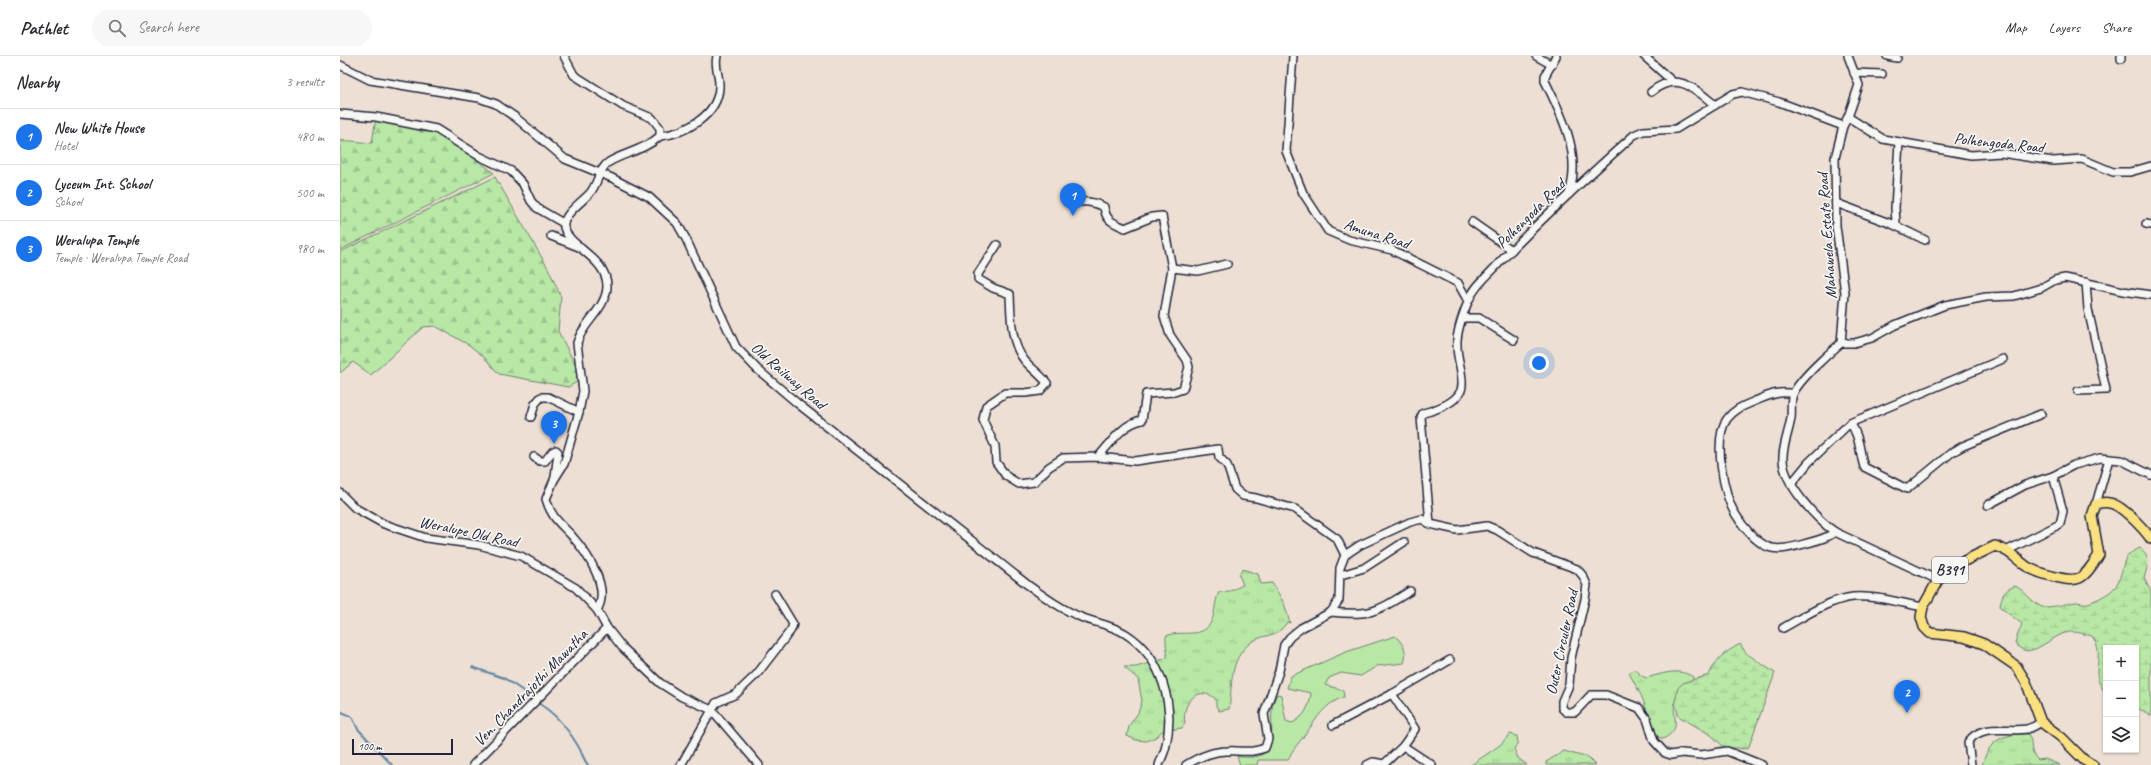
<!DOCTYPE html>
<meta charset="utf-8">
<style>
:root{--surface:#fff;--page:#f7f7f7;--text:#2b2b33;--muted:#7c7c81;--line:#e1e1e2;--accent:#1a73e8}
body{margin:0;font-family:Caveat,sans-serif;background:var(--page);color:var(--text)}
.controls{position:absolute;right:12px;bottom:12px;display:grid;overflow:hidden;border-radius:0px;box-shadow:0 1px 3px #0004}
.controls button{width:36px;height:36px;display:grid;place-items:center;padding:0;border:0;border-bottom:1px solid var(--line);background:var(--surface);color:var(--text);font:20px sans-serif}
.scale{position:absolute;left:12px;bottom:10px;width:101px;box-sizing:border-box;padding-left:4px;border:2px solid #22223b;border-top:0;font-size:11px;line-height:14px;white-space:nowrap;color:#22223b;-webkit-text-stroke:3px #f6f6f2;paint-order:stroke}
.you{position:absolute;left:1199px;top:307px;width:14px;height:14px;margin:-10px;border:3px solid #fff;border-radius:50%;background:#1a73e8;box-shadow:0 0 0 6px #1a73e833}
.badge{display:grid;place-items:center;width:26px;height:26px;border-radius:50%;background:var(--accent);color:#fff;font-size:13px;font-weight:700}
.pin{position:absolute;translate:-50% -33px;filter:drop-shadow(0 1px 2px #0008)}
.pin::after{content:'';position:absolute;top:21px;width:14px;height:12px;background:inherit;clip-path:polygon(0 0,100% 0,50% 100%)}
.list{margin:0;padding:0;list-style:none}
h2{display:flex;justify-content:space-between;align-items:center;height:52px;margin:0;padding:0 16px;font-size:17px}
h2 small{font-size:13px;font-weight:400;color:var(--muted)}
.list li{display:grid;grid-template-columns:26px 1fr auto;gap:12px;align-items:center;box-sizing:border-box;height:56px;padding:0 16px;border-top:1px solid var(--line)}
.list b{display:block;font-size:15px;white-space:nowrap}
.list p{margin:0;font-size:13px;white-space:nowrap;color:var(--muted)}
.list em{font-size:13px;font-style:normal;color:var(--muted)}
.icon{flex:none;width:22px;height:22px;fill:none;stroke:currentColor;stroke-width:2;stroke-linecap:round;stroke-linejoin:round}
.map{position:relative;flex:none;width:1811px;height:709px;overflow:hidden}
header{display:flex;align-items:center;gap:24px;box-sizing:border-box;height:56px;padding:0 20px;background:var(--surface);border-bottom:1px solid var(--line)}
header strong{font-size:19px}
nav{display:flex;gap:22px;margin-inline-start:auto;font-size:14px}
.search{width:280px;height:36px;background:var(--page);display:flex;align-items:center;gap:10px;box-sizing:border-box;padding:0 14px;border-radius:22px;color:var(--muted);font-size:15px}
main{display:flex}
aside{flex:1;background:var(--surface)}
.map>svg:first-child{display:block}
</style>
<header>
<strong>Pathlet</strong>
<div class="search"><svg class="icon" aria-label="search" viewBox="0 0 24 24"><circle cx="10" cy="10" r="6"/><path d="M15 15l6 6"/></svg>Search here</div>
<nav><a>Map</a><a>Layers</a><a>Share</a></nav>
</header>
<main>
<aside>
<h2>Nearby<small>3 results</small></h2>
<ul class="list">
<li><span class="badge">1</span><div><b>New White House</b><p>Hotel</p></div><em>480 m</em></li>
<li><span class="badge">2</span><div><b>Lyceum Int. School</b><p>School</p></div><em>500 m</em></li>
<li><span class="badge">3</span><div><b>Weralupa Temple</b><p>Temple · Weralupa Temple Road</p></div><em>980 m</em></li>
</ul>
</aside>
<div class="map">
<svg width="1811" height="709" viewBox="0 0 1811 709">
<defs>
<pattern id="grass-tufts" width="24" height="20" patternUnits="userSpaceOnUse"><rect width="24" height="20" fill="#b8e7a6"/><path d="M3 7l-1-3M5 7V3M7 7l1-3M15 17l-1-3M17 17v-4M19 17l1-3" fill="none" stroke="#9ec690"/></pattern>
<pattern id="forest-firs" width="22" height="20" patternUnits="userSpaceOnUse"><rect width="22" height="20" fill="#b8e7a6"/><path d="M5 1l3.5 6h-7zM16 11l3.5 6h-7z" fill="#9ec690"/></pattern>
<pattern id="wetland-marsh" width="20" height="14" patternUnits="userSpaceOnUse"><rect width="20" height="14" fill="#b8e7a6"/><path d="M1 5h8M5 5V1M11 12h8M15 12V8" fill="none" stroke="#9ec690"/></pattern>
</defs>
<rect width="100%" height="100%" fill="#eddfd3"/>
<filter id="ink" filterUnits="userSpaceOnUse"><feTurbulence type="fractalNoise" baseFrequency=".025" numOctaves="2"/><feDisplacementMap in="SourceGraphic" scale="8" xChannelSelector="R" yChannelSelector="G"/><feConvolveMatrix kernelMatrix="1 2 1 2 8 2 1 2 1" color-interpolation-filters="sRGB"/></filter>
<g filter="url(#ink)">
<g fill="url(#grass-tufts)" stroke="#6d8470">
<path d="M 902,513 L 918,518 L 921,528 L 932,527 L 944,547 L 950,567 L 947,566 C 937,583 923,577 910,587 C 888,605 893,630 889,653 L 879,655 L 876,650 L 876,643 C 858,628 841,647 845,667 L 842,672 L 822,675 L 816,681 L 806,685 L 796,684 L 787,680 L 789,670 L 798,657 L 802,645 L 798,623 L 784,611 L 796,611 L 827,602 C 828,593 825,588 826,580 C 841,573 862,584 871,566 C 876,556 874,546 879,536 L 890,535 L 903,529 L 899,519 Z"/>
<path d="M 1293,614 L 1297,614 L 1300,619 L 1306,622 C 1322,618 1338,611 1353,621 L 1353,625 L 1343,627 C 1341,633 1337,639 1335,645 C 1331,662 1344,672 1323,683 L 1317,680 L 1301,639 L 1289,617 Z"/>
<polygon points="1170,678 1177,680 1178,687 1174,693 1178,702 1187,709 1131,709 1160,689"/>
<path d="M 1683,678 L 1688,678 C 1695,689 1687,694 1698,704 L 1705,703 L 1720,709 L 1642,709 C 1649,686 1659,679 1683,678 Z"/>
<polygon points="1224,695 1241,700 1247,700 1256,709 1206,709 1206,706"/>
</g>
<g fill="url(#forest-firs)" stroke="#6d8470">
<polygon points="36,61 96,73 154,117 0,194 0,84 32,87"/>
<polygon points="155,121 208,212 221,241 218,275 237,312 237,326 228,331 159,318 143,300 129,289 95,270 83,271 31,319 13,306 0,317 0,196"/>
</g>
<g fill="url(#wetland-marsh)" stroke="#6d8470">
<path d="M 1800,492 C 1811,500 1808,509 1804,522 L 1811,536 L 1811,660 L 1796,651 L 1796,592 L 1766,592 L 1766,637 C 1746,615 1768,602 1752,580 C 1743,578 1734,574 1725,577 C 1708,582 1687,608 1675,586 L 1682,568 L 1660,551 C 1661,540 1664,534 1675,530 C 1686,535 1691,547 1702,550 C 1711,553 1726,547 1736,546 C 1740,546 1744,548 1748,547 C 1757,544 1775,536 1778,526 C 1786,509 1779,501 1800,492 Z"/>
<path d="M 1400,588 L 1406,597 L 1435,617 L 1408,693 L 1384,691 L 1371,679 L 1338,660 L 1335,645 L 1338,632 L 1343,627 L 1369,619 C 1377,601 1383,598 1400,588 Z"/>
</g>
<path fill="#b8e7a6" stroke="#6d8470" d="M 1055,580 C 1064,588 1068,597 1064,607 L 1037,610 L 1021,620 L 1001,617 L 989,622 L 985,629 L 1003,634 L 1004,641 C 983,648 977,663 964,680 C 958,688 952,694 948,704 L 918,704 L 917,709 L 900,709 L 897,700 C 902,702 907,701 913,701 C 938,699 930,671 932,653 C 932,648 935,643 937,638 L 941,639 L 946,665 L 952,667 C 964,662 970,650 971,637 L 947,632 L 951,620 L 1006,596 Z"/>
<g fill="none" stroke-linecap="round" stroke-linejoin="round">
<g stroke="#6086a5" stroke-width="2">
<polyline points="132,611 164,622 192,641"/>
<path d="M 198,647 C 215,657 228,673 238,690 C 242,696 243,703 248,709"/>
<polyline points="0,655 12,661 18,673 52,709"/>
</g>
<g stroke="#22223b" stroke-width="10">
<g id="minor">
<path d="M 224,0 L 234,19 L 283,50 L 312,62 L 320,72 L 320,80 C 305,94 286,96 269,106 C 259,112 258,128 250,137 C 242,146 222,159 224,171 C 228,191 268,202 267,231 C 266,253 242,267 237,287 L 243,335 L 239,356 L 224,408 L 214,424 L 206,443 C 212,463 220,467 232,480 C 247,497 271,532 257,554"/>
<polyline points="953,0 946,95 963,137 988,175 1009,184 1052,194 1118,227 1128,245"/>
<polyline points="1196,0 1212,9"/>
<path d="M 1216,0 L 1205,20 L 1205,25 C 1222,60 1242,98 1229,138"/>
<polyline points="1304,0 1333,26"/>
<path d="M 1508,0 L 1519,29 L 1508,61 L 1503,70 L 1495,102 L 1496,170 L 1505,237 L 1501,287 C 1488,298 1459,324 1453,338 C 1450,345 1452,355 1451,362 C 1449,376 1442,391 1443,404 C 1444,428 1476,463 1495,476 L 1598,524"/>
<polyline points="1547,0 1557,2"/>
<polyline points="1781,0 1781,3"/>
<path d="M 0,9 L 30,24 L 139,42 L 156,48 L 175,61 L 225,103 L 272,122 L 309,141 L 337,167 L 346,183 L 396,291 L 417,313 L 457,347 L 688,529 C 706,542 723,554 743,562 C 757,567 774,570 786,578 C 822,601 835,649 826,689 C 825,696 821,703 819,709"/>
<polyline points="1514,17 1542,18"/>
<path d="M 1311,36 C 1337,15 1354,32 1375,49"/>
<polyline points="0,58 36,61 96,73 139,100 171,115 183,128 191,145 197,152 223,167"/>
<polyline points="1508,61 1543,83 1631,99 1661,97 1713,105 1742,103 1773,116 1790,116 1811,110"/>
<path d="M 320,80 C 346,77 378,59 379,31 C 380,20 374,11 377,0"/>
<path d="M 731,147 C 745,145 752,145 764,151 C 766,165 772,166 785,172 L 812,161 L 822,160 L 832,212"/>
<polyline points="1496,147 1552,168 1556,167 1555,152 1559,86"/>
<polyline points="1132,166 1172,194"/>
<polyline points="1552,168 1585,184"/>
<polyline points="1806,168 1811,169"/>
<polyline points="211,180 239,191"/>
<path d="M 657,189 L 638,218 L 638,223 L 653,232 L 670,238 C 671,260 670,287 685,305 C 692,313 700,318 707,327 L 700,335 L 685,337 L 665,337 L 646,350 L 643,364 L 655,390 L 656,406 L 666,420 L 679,428 L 694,426 L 709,411 L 723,402 L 758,401 L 795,405 L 878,393 L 879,401 L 887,409 L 895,433 L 903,440 L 916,442 L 955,453 L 997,483 L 1005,499"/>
<polyline points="1123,262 1139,262 1174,284"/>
<polyline points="1501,287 1514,287 1532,282 1555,269 1605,249 1646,241 1674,240 1701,232 1715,224 1725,222 1783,235 1811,239"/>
<polyline points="1738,335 1766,334 1748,253 1746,226"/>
<path d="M 1453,338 C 1439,334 1428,340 1415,345 C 1404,350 1394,353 1387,363 C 1373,382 1383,440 1396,459 C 1403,471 1415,485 1428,491 C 1439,495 1453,491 1464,488 C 1475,485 1486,483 1495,476"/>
<polyline points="191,361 195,348 201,341 208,341 239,356"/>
<path d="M 1510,367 C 1520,380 1519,395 1524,411 L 1567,433 L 1611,397 L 1623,390 L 1701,358"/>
<polyline points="194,401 200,405 205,405 212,396 216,394 218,396 215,421"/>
<path d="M 758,401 C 771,387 782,368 802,364 L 806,338 L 834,336 L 843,333 L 849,311 L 847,304 L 830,279 L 824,260 L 832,212 L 858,215 L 887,208"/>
<polyline points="1451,428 1469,406 1510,367 1663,303"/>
<polyline points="0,437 15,452 44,468 86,482 139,489 181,500 236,532 257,554 267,572 282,591 320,627 342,641 372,654 419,709"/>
<polyline points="1756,448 1769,403"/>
<polyline points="1648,449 1685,429 1713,420 1734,409 1760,402 1781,404 1811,419"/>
<path d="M 1090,468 L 1081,361 L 1083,357 C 1096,354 1122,345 1122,329 C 1123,316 1117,303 1117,290 C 1116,277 1123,258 1128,246 C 1134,230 1149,219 1160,206 C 1202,162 1248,120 1294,79 L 1303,75 L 1336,73 L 1393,38 L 1402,36 L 1439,46 L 1503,70"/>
<polyline points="1668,494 1720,468 1723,455 1713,420"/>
<polyline points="1001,519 1024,512 1064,486"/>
<path d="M 991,556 C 1032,560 1036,556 1070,535"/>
<path d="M 1443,572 C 1465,560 1488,544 1513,541 C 1535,539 1561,547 1583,551"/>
<polyline points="1052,638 1075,673 1063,690"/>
<polyline points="993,669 1052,638 1110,604"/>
<polyline points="133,709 267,572"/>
<polyline points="341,709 376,647 396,638 417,618 451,574 453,568 435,538"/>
<path d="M 846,709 C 859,701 872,695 887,695 C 904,694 908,698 925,692 L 928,683 L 924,658 L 939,615 L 944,589 L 950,581 L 961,572 L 991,556 L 999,544 L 1000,512 L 1005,499 L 1020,489 L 1070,466 L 1082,463 L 1090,468 L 1117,474 L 1147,470 L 1157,474 L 1193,497 L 1237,513 L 1243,520 L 1247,529 L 1245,543 L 1231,602 L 1229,629 L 1222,645 L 1222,652 L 1226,656 L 1235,656 L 1251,639 L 1266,639 L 1299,652 L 1307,663 L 1314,685 L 1325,697 L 1331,699 L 1342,697 L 1361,699 L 1387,695 L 1422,709"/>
<polyline points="1027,709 1033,706 1044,708"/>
<polyline points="1043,709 1063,690 1092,709"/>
<path d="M 1631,709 L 1628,686 C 1642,667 1666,676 1687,673 C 1691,672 1697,669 1701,666"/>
</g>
</g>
<g stroke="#22223b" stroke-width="12">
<path id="major" d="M 1753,709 L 1744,704 L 1721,681 L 1701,666 L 1686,626 L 1676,610 L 1644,588 L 1624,581 L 1590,577 L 1584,571 L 1581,561 L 1583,551 L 1598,524 L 1620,507 L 1655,490 C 1670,495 1674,501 1686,510 C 1694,515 1703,518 1712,520 C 1741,528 1743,523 1759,499 L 1752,460 L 1756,448 C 1760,447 1765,446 1769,447 C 1781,448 1804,473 1811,483"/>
</g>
<use href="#minor" stroke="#f6f6f2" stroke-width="7"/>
<use href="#major" stroke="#f9e181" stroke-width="9"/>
</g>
</g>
<g text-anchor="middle" stroke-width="3.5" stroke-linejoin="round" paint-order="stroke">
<rect fill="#f6f6f2" stroke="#626272" stroke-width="1" x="1592" y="501" width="36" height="26" rx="3"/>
<g font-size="15" font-weight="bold" fill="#22223b">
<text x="1610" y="519">B391</text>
</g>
<g font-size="16" fill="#22223b" stroke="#f6f6f2">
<text transform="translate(1659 86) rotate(6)" y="6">Polhengoda Road</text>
<text transform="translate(1190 157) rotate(-45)" y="6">Polhengoda Road</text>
<text transform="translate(1037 177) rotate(18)" y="6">Amuna Road</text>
<text transform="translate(1486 180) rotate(-94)" y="6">Mahawela Estate Road</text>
<text transform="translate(449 319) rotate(41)" y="6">Old Railway Road</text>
<text transform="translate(129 475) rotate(12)" y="6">Weralupe Old Road</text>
<text transform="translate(1221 586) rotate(-78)" y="6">Outer Circuler Road</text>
<text transform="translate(190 631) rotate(-46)" y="6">Ven. Chandrajothi Mawatha</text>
</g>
</g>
</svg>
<div class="controls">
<button>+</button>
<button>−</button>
<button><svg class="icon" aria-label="layers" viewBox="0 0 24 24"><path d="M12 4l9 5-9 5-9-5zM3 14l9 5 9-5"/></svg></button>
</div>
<div class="scale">100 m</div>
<div class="you"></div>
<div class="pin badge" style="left:733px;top:160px">1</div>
<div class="pin badge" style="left:1567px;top:657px">2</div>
<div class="pin badge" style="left:214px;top:388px">3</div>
</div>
</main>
